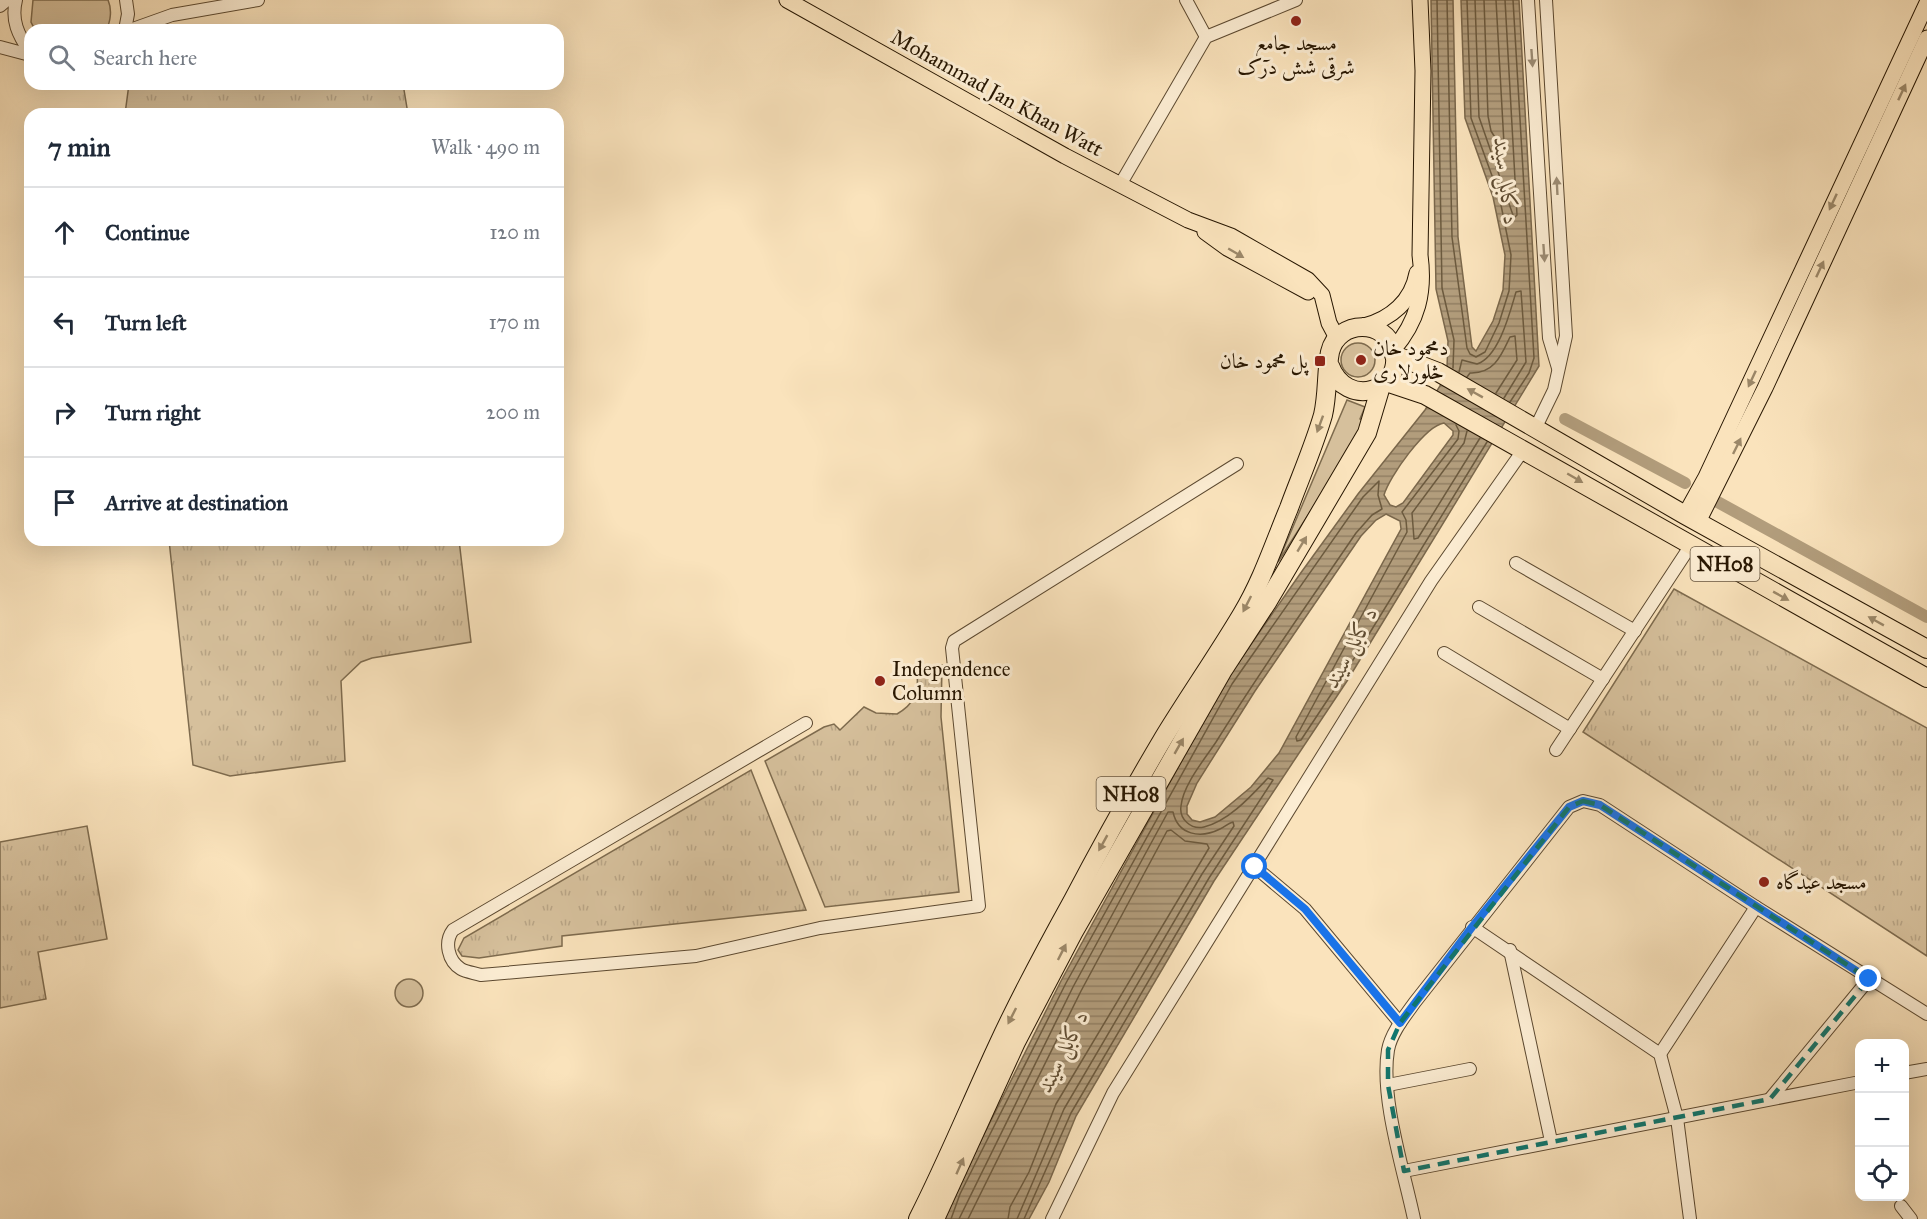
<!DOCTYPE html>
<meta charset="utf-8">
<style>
:root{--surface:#fff;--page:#f6f6f7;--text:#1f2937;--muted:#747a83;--line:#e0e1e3}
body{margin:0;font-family:"IM FELL Great Primer",Amiri,serif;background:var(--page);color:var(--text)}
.controls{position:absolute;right:18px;bottom:18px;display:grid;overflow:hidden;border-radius:12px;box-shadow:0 6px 24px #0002}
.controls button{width:54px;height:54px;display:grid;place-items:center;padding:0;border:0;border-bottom:2px solid var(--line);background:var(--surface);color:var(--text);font:30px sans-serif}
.stop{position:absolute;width:18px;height:18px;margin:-14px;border:4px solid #1a73e8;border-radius:50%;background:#fff}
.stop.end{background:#1a73e8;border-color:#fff;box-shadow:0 2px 6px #0008}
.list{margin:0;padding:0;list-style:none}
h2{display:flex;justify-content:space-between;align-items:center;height:78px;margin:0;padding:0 24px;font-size:26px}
h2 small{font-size:20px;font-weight:400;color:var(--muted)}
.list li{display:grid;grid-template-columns:39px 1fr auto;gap:18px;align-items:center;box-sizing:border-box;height:90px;padding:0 24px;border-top:2px solid var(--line)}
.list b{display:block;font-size:22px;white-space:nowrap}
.list em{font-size:20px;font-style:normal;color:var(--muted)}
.icon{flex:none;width:33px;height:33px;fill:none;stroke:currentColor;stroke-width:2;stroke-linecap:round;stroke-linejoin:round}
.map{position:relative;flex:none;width:1927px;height:1219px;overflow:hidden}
.search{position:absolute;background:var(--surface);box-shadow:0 6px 24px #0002;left:24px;top:24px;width:540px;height:66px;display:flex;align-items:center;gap:15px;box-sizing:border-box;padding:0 21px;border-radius:18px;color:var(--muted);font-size:22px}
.panel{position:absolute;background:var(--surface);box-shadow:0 6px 24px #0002;left:24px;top:108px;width:540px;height:438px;border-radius:18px}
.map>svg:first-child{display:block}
</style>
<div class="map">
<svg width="1927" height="1219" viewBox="0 0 1927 1219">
<defs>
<pattern id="park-tufts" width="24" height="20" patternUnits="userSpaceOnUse" patternTransform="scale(1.5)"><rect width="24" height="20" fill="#d6c09c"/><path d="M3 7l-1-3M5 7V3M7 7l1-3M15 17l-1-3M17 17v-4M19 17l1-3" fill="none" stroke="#b8a485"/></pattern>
<pattern id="water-rules" width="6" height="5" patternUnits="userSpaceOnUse" patternTransform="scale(1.5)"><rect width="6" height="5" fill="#b29d7c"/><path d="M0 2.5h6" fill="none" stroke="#917f63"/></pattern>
</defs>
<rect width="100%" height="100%" fill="#fae3bc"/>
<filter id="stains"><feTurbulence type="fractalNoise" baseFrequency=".00333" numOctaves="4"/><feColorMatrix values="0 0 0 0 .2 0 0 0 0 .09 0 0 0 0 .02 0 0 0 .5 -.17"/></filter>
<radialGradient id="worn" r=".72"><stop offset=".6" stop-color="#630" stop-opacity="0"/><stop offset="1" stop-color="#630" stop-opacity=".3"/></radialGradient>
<g fill="#d6c09c" stroke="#7e6b4e" stroke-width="1.5">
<path d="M 33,0 L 108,0 C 112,9 111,21 106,30 L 35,30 L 31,22 Z"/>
<circle cx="1358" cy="360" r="17"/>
<polygon points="1347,400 1365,407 1360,419 1367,423 1278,562"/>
<circle cx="409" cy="993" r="14"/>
</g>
<g fill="url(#park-tufts)" stroke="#7e6b4e" stroke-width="1.5">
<polygon points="129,84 403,84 408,114 125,114"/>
<polygon points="169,540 459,540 471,642 372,658 361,662 341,681 345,761 230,776 193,765"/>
<polygon points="1674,589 1927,728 1927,956 1583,732"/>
<path d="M 942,665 L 941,717 L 959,892 L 825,907 L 765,761 L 824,727 L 834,724 L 840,730 L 864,707 L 876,713 L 897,714 C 914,704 919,693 917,674 Z"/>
<polygon points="751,770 806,910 562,936 562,946 479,958 462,956 458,950 464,938"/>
<polygon points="87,826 107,939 38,952 46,999 0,1008 0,842"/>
</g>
<path fill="url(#water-rules)" stroke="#7a674b" stroke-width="1.5" fill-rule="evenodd" d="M 1431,0 L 1453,0 L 1458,237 L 1472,347 L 1476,351 L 1493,321 L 1503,290 L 1505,255 L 1493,197 L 1465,118 L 1461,0 L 1519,0 L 1539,366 L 1347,681 L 1214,881 L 1076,1116 L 1049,1182 L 1029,1219 L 944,1219 L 955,1192 L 1061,981 L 1226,680 L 1300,574 L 1358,494 L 1425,410 L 1440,386 L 1447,367 L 1448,341 L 1436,289 ZM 1444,423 L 1453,431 L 1453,435 L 1403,503 L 1396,507 L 1390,505 L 1384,495 C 1389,477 1425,426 1444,423 ZM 1386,514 L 1400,521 L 1401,529 L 1279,753 L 1251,787 L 1215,817 L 1200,822 L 1192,820 L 1187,814 L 1187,806 L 1197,783 L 1255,691 L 1361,536 L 1376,520 Z"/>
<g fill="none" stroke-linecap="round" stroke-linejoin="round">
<g stroke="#6c5a3e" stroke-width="1.5">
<polyline points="1437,0 1442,288 1454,340 1453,368"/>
<polyline points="1447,0 1452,237 1467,348 1470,354 1476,357 1485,352 1499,323 1509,291 1511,255 1499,195 1471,118 1467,0"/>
<polyline points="1475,0 1479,117 1514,218 1517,215 1505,0"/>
<polyline points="1484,0 1488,116 1491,131 1501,147 1504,144 1496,0"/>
<path d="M 1459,372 L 1462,360 L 1477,364 C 1499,357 1510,312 1516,292 L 1521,291 L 1526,362 L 1504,398"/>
<path d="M 1467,377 L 1470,373 C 1494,374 1501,356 1510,337 L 1515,336 L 1517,360 L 1496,393"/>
<polyline points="1510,402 1529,373 1534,358 1513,0"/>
<polyline points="1456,425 1459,431 1458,439 1402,512 1406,520 1407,532 1296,737 1297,741 1301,740 1342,678 1487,442"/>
<polyline points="1467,431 1464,443 1412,513 1414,539 1418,538 1480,438"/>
<path d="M 951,1219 L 960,1194 L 1066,983 L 1232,684 L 1363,497 L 1379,481 L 1378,495 L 1382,509 L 1372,515 L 1356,533 C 1309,602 1260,671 1216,742 C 1204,760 1183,785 1181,806 C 1179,819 1191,830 1204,827 C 1229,821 1251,796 1268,778 L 1273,780 L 1209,878 L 1071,1113 L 1024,1219"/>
<path d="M 959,1219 L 1073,987 L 1168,812 L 1173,812 C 1178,835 1200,839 1220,829 C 1225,827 1228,823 1233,822 L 1234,826 L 1202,874 L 1064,1109 L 1017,1219"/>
<polyline points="968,1219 1081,991 1167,831 1171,830 1185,841 1207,844 1209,848 1056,1104 1029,1172 1010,1207 1008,1219"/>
</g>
<g stroke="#b29d7c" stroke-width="12">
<polyline points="1565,419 1685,483"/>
<polyline points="1714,500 1927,617"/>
</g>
<g stroke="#5c4930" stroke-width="14">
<g id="minor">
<path d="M 16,0 C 11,20 18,35 30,52"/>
<polyline points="1186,0 1206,37"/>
<polyline points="1528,0 1549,338 1558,368"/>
<polyline points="0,6 7,0"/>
<polyline points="125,30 128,14 126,0"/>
<polyline points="130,30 172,15 258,0"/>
<polyline points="0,47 30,55"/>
<polyline points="1120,185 1206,37 1296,0"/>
<polyline points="1536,427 1554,390 1566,336 1546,0"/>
<polyline points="1516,563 1635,631"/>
<polyline points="1479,607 1603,679"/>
<polyline points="1444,653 1570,729"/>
<path d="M 806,723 L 453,930 C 444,942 448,961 461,969 C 466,972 475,973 481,975 L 696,956 L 820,928 L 979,906 L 952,648 L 954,641 L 1237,464"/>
<polyline points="1556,750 1691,545"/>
<polyline points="1255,867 1305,909 1400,1023"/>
<polyline points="1472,927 1660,1054 1677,1118 1690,1219"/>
<polyline points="1510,950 1551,1141"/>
<polyline points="1660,1054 1756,907"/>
<polyline points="1904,1073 1927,1069"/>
<polyline points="1388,1085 1470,1069"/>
<polyline points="1770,1099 1869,979"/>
<polyline points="1404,1171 1860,1082"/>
<polyline points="1901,1206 1911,1219"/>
<polyline points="1052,1219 1113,1093 1431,581 1524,449"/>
<path d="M 1414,1219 C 1404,1171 1380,1098 1388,1050 C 1391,1033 1405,1016 1415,1002 L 1569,807 L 1583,801 L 1600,805 L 1756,907 L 1927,1014"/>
</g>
</g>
<g stroke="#271601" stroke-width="17">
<g id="major">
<polyline points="787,0 1065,156 1188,220 1231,236 1308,280 1322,295 1329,323 1337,338"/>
<polyline points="1205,232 1227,248 1308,292"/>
<path d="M 1364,326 C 1391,319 1412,301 1417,273"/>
<path d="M 1393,350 C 1418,321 1425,292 1420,255 L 1423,71 L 1420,0"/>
<polyline points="1685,515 1706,477 1927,3"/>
<polyline points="1698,522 1765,388 1927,38"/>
</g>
</g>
<g stroke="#271601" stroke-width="20">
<g id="highway">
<polyline points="1394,355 1438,372 1685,515 1927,649"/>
<polyline points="1386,382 1425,395 1927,678"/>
<path d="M 918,1219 C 947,1162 971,1103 998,1045 C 1021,995 1047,947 1073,900 C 1102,845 1132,791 1164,737 C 1189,696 1217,656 1242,614 C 1262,581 1274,544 1289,508 C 1300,478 1314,446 1323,415 C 1328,394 1326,372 1330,352 C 1338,319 1386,319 1394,351 C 1404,392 1346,409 1330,366"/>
<polyline points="935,1219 1016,1042 1073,933 1223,670 1268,601 1367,433 1381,386"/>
</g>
</g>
<use href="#minor" stroke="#fcedd3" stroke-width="12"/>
<use href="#major" stroke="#fae3bc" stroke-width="15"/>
<use href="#highway" stroke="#fae3bc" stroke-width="18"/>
</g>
<defs><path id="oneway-solid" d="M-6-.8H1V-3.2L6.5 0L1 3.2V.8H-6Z" transform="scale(1.5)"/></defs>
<g fill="#9c8c74">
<use href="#oneway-solid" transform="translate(1532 58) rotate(86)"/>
<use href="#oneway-solid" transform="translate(1557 186) rotate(-93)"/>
<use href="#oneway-solid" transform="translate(1544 253) rotate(86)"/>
</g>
<g fill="#9b8768">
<use href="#oneway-solid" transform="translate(1902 92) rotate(-65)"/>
<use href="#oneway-solid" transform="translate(1833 202) rotate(115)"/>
<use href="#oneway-solid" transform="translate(1236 253) rotate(30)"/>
<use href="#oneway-solid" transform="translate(1820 269) rotate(-65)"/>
<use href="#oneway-solid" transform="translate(1752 379) rotate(115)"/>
<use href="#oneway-solid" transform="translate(1475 393) rotate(-151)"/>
<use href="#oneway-solid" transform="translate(1320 424) rotate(110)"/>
<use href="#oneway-solid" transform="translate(1737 446) rotate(-64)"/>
<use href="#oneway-solid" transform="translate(1575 478) rotate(30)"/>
<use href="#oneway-solid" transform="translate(1302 544) rotate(-59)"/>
<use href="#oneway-solid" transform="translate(1781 596) rotate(29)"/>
<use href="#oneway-solid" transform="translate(1247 604) rotate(117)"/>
<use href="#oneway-solid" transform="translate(1876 621) rotate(-151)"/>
<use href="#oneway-solid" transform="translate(1179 746) rotate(-60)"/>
<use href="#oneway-solid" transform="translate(1103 843) rotate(119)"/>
<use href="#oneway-solid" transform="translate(1062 952) rotate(-63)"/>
<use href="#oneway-solid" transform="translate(1012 1016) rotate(117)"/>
<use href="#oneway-solid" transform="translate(960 1166) rotate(-66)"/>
</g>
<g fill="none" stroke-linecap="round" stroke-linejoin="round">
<polyline stroke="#1a73e8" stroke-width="8" points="1255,867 1305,909 1400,1023 1472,927 1569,807 1583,801 1600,805 1869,979"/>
</g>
<path fill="none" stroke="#0f766e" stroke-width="4.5" stroke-dasharray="12 8" stroke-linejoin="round" d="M 1583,801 L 1600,805 L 1869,979 L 1770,1099 L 1404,1171 L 1388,1085 L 1388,1050 L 1400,1023 L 1569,807 Z"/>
<g fill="#8f2418" stroke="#fcedd3" stroke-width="2">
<circle cx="1296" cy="21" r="6"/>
<circle cx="1361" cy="360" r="6"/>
<rect x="1314" y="355" width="12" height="12" rx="3"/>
<circle cx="880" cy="681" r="6"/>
<circle cx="1764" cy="882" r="6"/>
</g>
<g text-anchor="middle" stroke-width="6" stroke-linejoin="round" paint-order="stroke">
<g fill="#fcedd3" stroke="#675640" stroke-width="1.5">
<rect x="1690.5" y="547" width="69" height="34" rx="4.5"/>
<rect x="1096.5" y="777" width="69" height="34" rx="4.5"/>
</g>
<g font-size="20" font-weight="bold" fill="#271601">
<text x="1725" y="571">NH08</text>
<text x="1131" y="801">NH08</text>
</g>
<g font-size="21" fill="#271601" stroke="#fcedd3" text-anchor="start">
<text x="1296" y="50" text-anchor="middle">مسجد جامع<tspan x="1296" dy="24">شرقی شش درک</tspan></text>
<text x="1373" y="355">دمحمود خان<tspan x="1373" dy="24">څلورلاری</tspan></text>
<text x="1308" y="368" text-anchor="end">پل محمود خان</text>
<text x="892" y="676">Independence<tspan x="892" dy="24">Column</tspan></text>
<text x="1776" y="889">مسجد عیدگاه</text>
</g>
<g font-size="21" fill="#271601" stroke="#fcedd3">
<text transform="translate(997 93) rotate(29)" y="7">Mohammad Jan Khan Watt</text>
</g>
<g font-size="22" font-style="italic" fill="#5f4c32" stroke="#fcedd3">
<text transform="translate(1507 181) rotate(83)" y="8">د کابل سيند</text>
<text transform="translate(1350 647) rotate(-62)" y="8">د کابل سيند</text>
<text transform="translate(1062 1051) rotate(-64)" y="8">د کابل سيند</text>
</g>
</g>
<rect width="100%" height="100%" filter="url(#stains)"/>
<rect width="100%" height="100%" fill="url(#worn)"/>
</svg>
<div class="controls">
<button>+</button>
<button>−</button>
<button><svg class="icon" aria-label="locate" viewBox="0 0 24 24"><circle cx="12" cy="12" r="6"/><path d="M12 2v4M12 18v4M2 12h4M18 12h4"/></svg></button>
</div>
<div class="stop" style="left:1255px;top:867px"></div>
<div class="stop end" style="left:1869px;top:979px"></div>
<div class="search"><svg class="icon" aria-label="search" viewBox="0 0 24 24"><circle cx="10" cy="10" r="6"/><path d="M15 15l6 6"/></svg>Search here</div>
<section class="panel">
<h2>7 min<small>Walk · 490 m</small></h2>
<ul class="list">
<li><svg class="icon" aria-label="ahead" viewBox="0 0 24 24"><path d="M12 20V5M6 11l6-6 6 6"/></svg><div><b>Continue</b></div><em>120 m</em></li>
<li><svg class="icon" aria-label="left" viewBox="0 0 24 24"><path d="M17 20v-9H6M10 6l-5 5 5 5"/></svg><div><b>Turn left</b></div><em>170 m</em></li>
<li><svg class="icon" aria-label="right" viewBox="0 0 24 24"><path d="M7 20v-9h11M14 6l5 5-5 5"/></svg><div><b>Turn right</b></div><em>200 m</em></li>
<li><svg class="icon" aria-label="arrive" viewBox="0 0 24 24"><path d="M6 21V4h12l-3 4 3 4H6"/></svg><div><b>Arrive at destination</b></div></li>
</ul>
</section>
</div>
